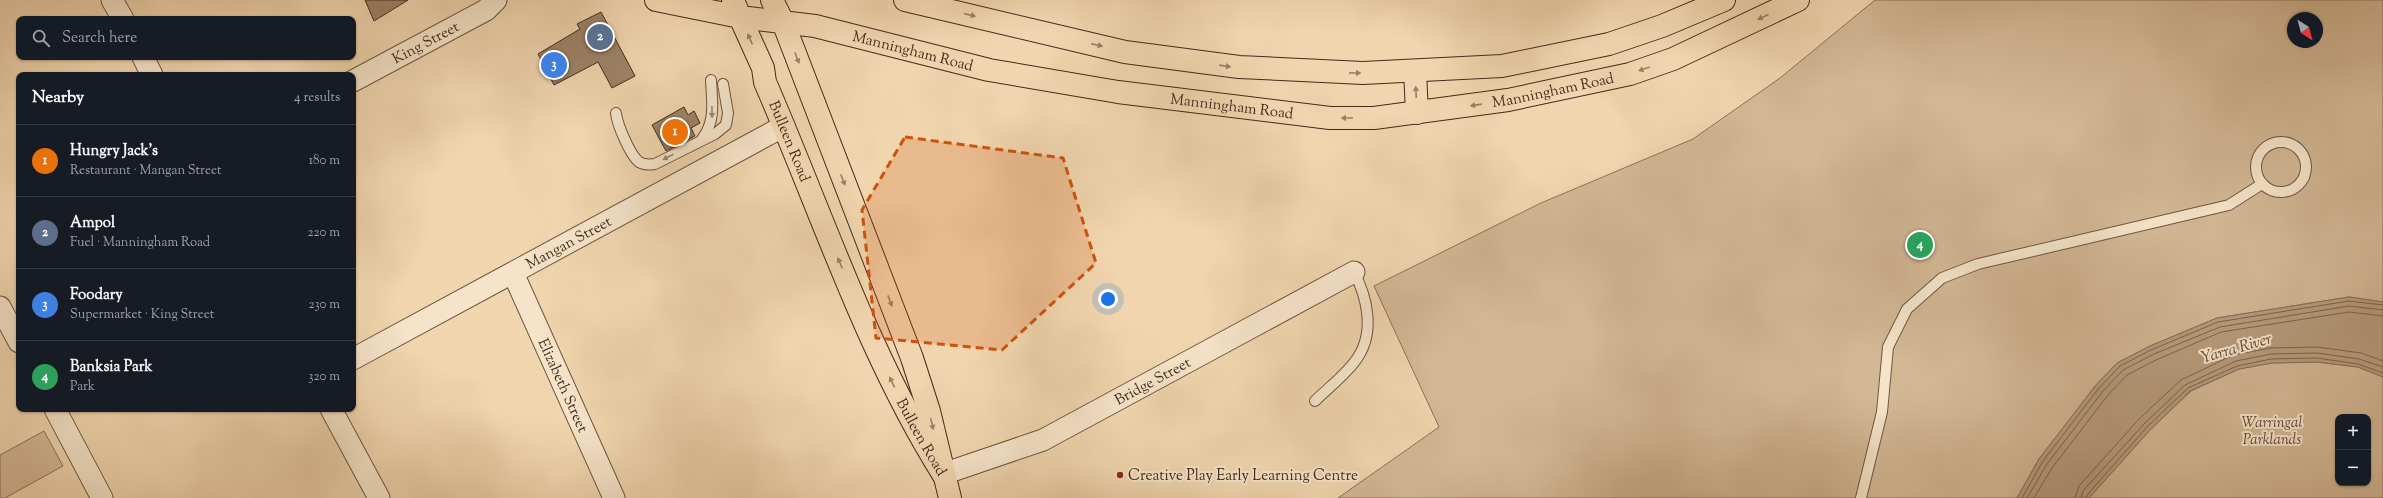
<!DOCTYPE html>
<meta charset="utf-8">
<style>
:root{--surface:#171b24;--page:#242831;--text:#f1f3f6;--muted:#9ea1a6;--line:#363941;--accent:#8c9099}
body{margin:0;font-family:"Sorts Mill Goudy",serif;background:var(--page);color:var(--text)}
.controls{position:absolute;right:12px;bottom:12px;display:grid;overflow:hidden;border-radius:8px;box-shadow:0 1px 3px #0004}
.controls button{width:36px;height:36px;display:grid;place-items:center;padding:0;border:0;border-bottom:1px solid var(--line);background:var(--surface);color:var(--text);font:20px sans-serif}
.compass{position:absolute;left:2287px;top:12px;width:36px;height:36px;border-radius:50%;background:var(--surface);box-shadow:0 1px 3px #0004;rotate:144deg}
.you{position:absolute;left:1108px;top:299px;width:14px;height:14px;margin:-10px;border:3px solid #fff;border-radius:50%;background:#1a73e8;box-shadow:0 0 0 6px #1a73e833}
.badge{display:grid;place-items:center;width:26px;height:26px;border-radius:50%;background:var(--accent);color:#fff;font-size:13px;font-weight:700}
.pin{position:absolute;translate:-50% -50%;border:2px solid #fff;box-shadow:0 1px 4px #0006}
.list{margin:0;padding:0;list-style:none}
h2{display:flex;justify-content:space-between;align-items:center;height:52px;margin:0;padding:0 16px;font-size:17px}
h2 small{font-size:13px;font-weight:400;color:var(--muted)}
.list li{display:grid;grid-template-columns:26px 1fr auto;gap:12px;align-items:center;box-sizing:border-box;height:72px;padding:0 16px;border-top:1px solid var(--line)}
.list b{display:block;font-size:15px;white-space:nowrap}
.list p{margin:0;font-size:13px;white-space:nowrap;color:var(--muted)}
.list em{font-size:13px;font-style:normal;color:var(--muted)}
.icon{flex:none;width:22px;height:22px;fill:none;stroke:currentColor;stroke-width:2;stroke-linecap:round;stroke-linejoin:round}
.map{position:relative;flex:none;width:2383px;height:498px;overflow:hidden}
.search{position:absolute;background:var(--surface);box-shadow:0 1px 3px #0004;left:16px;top:16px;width:340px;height:44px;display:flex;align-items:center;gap:10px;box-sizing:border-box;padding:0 14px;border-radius:8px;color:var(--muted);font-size:15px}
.panel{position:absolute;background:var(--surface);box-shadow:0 1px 3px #0004;left:16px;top:72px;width:340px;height:340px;border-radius:8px}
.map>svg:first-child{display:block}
</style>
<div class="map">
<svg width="2383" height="498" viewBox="0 0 2383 498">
<rect width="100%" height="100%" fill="#f0d5ae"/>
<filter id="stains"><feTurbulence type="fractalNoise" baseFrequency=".005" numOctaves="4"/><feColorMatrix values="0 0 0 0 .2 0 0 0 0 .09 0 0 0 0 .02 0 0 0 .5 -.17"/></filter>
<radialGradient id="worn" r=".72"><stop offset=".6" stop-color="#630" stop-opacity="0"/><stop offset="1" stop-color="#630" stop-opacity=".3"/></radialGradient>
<g fill="#d3b895" stroke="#8c7158" fill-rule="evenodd">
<path d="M 1875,0 L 2383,0 L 2383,302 L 2349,297 L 2217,318 L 2150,346 L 2117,363 L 2096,385 L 2039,459 L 2017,498 L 1338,498 L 1439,427 L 1374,286 L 1541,203 L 1693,139 L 1780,78 ZM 2293,18 L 2317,18 L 2317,42 L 2293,42 Z"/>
<path d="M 2317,362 L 2358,367 L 2383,377 L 2383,498 L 2089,498 L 2150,430 L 2191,391 L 2239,369 L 2272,363 ZM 2338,417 L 2368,417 L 2368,483 L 2338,483 Z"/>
<polygon points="44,431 63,466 5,498 0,498 0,455"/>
</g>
<polygon fill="#b69b7c" stroke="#886e56" points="2349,297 2383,302 2383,377 2358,367 2317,362 2272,363 2239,369 2190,391 2150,430 2089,498 2017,498 2039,459 2096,385 2117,363 2150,346 2217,318"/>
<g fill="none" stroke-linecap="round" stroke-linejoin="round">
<g stroke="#7d624c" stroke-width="1">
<polyline points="2022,498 2043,461 2099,388 2120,366 2151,350 2218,322 2349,301 2383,305"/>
<polyline points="2027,498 2047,464 2103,391 2123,370 2154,354 2220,327 2349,306 2383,310"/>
<polyline points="2034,498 2052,468 2108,395 2127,375 2156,360 2221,332 2349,312 2383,316"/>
<polyline points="2075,498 2079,486 2139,419 2181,380 2233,355 2271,348 2317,347 2361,353 2383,361"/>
<polyline points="2081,498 2083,491 2144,424 2185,385 2236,361 2271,354 2317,353 2359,359 2383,367"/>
<polyline points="2086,498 2088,494 2147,427 2188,388 2237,366 2271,359 2317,358 2358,364 2383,373"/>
</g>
</g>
<g fill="#9d8368" stroke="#442a1c">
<polygon points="365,0 408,0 374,21"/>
<polygon points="601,12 635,76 612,88 598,62 554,85 538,54 580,29 577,24"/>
<polygon points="684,107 688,115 694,111 700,123 691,128 695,136 666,151 652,125"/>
</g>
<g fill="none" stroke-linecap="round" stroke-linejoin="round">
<g stroke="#6f5540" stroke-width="12">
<g id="lane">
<path d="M 616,113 C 617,124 630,155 639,162 C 644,165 649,165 655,164 L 715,134 L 726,125 L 728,113 L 723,84"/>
<path d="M 702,139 C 716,121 712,102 711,80"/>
<circle cx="2281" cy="167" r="25"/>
<path d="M 1315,401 C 1328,388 1349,372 1358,357 C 1375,331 1367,297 1354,272"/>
<polyline points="1861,498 1882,412 1888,347 1907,309 1942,278 1978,264 2229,205 2262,184"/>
</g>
</g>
<g stroke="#6f5540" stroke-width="23">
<g id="street">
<polyline points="112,0 123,19"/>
<polyline points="143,57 152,75"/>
<path id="s1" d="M 353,81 L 486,10 L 496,0"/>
<path id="s2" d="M 513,273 L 614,498"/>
<polyline points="0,307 19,342"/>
<path id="s3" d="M 353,359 L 784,126"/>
<polyline points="55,409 102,498"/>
<polyline points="331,409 379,498"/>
<path id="s4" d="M 943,474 L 1043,440 L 1354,272"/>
</g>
</g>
<g stroke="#442a1c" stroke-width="24">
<g id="primary">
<path id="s5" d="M 656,0 L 740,17 L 763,68 L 765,82 C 822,213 867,353 943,474"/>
<polyline points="783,22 912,358 929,411 950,498"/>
</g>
</g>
<g stroke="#442a1c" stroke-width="24">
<g id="highway">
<path id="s6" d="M 733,0 L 740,17 L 815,26 L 989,70 L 1118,92 L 1330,118 L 1374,118 L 1508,100 L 1630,74 L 1673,59 L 1798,0"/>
<polyline points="772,0 783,22"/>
<polyline points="905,0 1125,52 1239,67 1363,73 1502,66 1609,44 1662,26 1724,0"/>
<polyline points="1415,71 1417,113"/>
</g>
</g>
<use href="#lane" stroke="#f5e4ca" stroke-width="10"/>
<use href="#street" stroke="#f5e4ca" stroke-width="21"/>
<use href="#primary" stroke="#f0d5ae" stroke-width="22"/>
<use href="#highway" stroke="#f0d5ae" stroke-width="22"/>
</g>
<defs><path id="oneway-solid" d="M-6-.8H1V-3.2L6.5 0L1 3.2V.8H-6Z"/></defs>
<g fill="#9a8065">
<use href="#oneway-solid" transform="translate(970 15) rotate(13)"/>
<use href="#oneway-solid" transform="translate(1763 17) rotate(155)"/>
<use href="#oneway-solid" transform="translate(750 39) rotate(-114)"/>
<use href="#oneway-solid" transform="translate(1097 45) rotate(13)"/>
<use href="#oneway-solid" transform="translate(797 58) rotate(69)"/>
<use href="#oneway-solid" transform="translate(1225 66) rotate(8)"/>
<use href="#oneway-solid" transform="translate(1644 69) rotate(161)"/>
<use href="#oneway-solid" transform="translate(1355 73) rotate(1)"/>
<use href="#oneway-solid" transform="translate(1416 92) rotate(-93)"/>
<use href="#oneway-solid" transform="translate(1476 105) rotate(172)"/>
<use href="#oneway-solid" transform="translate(1347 118) rotate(180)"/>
<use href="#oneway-solid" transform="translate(843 180) rotate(69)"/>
<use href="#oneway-solid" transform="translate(840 263) rotate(-113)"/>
<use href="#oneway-solid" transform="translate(890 301) rotate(69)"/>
<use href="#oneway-solid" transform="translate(892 382) rotate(-116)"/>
<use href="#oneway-solid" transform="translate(932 424) rotate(77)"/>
</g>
<g fill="#9c8773">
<use href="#oneway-solid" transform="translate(712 112) rotate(89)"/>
<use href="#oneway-solid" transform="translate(668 157) rotate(153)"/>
</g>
<path fill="#cf520e" fill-opacity="0.2" stroke="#cf520e" stroke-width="3" stroke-dasharray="8 5" stroke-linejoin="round" d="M 905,137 L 1063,158 L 1096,263 L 1002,350 L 876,338 L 862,210 Z"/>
<circle fill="#8f2418" stroke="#f5e4ca" stroke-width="1.5" cx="1120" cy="475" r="4"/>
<g text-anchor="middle" stroke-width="4" stroke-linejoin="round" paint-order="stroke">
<g font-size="15" fill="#442a1c" stroke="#f5e4ca">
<text dy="5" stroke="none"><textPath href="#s1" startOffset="82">King Street</textPath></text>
<text dy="5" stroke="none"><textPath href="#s6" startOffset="195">Manningham Road</textPath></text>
<text dy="5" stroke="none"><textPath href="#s6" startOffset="843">Manningham Road</textPath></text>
<text dy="5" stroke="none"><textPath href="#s6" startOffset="519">Manningham Road</textPath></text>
<text dy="5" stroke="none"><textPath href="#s5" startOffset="220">Bulleen Road</textPath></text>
<text dy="5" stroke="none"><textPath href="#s3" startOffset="245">Mangan Street</textPath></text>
<text dy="5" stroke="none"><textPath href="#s4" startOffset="230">Bridge Street</textPath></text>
<text dy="5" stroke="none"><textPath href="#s2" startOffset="123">Elizabeth Street</textPath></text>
<text dy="5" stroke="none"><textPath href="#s5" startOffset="544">Bulleen Road</textPath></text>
</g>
<g font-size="15" font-style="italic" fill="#614634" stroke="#f5e4ca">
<text x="2272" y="427">Warringal<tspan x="2272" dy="17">Parklands</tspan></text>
</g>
<g font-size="15" fill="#442a1c" stroke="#f5e4ca" text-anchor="start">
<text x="1128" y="480">Creative Play Early Learning Centre</text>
</g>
<g font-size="16" font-style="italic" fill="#604634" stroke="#f5e4ca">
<text transform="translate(2236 347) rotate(-16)" y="6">Yarra River</text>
</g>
</g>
<rect width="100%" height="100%" filter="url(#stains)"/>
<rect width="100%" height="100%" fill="url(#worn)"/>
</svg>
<div class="controls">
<button>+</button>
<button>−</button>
</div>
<svg class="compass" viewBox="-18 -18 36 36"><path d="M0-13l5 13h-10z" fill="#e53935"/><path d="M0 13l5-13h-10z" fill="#9ea1a6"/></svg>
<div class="you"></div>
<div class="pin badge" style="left:675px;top:132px;background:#e8710a">1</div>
<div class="pin badge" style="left:600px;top:37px;background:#5c6f8a">2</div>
<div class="pin badge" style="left:554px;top:65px;background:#3f7fe0">3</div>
<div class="pin badge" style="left:1920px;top:245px;background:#2e9e5b">4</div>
<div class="search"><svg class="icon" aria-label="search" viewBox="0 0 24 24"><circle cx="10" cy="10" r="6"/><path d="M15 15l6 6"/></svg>Search here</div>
<section class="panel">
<h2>Nearby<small>4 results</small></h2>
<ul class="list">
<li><span class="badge" style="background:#e8710a">1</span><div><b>Hungry Jack's</b><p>Restaurant · Mangan Street</p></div><em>180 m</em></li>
<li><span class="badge" style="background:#5c6f8a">2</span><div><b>Ampol</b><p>Fuel · Manningham Road</p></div><em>220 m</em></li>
<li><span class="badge" style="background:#3f7fe0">3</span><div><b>Foodary</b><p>Supermarket · King Street</p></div><em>230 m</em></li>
<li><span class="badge" style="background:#2e9e5b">4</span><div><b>Banksia Park</b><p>Park</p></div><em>320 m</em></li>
</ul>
</section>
</div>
